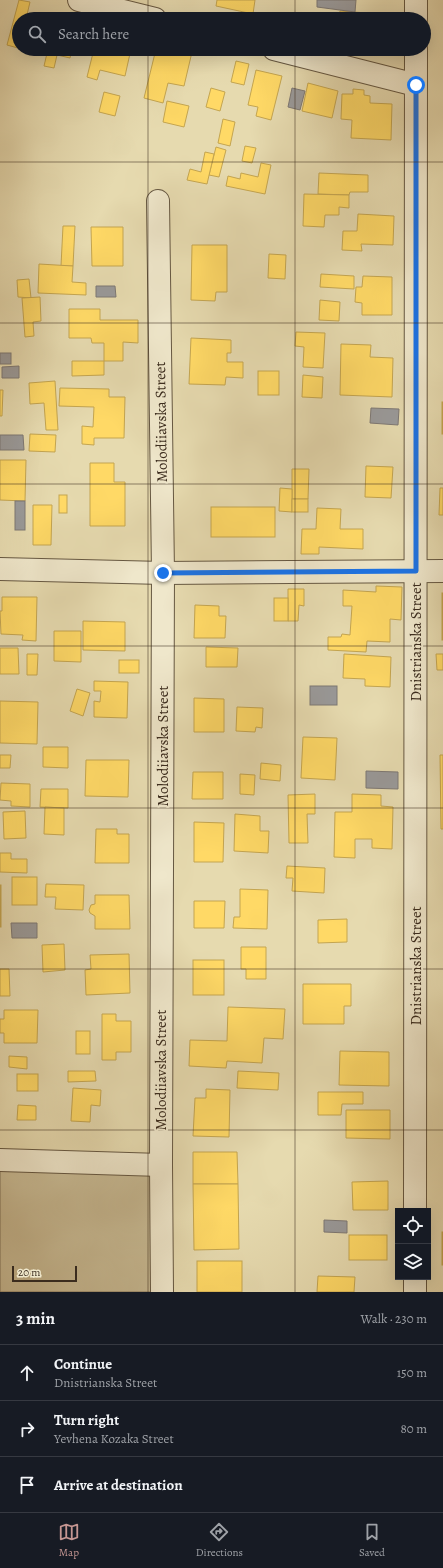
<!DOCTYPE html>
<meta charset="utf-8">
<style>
:root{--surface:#171b24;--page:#242831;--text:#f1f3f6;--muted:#9ea1a6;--line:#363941;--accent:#c59692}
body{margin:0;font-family:Alegreya,serif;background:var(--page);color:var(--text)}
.controls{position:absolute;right:12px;bottom:12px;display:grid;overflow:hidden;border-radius:0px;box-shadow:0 4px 16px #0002}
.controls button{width:36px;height:36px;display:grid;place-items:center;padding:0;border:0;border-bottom:1px solid var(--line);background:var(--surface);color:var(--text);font:20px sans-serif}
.scale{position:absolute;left:12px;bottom:10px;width:65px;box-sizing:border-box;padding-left:4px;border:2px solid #3b2c1e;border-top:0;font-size:11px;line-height:14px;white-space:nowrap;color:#3b2c1e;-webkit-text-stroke:3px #efe7cb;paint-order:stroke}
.stop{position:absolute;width:12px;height:12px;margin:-9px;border:3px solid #1a73e8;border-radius:50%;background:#fff}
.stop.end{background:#1a73e8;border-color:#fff;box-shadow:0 1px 4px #0008}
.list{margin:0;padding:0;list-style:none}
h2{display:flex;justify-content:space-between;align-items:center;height:52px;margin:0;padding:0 16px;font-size:17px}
h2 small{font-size:13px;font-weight:400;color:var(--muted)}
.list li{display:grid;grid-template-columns:26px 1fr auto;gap:12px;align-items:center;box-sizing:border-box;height:56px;padding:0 16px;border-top:1px solid var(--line)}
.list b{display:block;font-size:15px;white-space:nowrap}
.list p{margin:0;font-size:13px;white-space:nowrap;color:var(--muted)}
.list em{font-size:13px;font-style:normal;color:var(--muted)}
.icon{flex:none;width:22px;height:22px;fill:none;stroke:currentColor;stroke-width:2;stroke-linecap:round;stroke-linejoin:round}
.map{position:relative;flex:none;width:443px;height:1292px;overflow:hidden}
.search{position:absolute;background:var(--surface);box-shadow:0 4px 16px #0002;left:12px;right:12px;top:12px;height:44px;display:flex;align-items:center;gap:10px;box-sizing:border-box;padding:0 14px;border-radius:22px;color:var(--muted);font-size:15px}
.sheet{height:220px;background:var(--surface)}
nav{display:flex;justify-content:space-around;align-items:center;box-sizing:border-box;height:56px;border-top:1px solid var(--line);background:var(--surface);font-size:11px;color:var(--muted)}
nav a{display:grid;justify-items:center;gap:2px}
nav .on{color:var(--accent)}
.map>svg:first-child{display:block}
</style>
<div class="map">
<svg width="443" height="1292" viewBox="0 0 443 1292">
<rect width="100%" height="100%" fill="#e6daaf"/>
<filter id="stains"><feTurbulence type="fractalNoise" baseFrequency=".005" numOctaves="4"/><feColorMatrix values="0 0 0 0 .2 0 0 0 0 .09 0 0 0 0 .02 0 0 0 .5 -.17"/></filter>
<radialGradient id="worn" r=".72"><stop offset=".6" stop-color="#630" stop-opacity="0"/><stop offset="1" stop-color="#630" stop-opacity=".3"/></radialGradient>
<polygon fill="#c9bc96" stroke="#82745a" points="0,1159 162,1164 163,1292 0,1292"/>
<g fill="#ffd966" stroke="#c4a550">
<polygon points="19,0 30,2 26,19 19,19 18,48 7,45"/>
<polygon points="217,0 255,0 253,14 216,6"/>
<polygon points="340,11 394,15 394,19 339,19"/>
<polygon points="64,16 77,19 63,19"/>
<polygon points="48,49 82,49 80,55 71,53 70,58 57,55 54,68 44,66"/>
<polygon points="94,49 131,49 125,76 100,70 97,80 87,77"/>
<polygon points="156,49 179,49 192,52 184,86 168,83 163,103 144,98"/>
<polygon points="354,49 395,49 395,50 388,55"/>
<polygon points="236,61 249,64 244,85 231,82"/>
<polygon points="256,70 282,76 271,120 256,116 258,107 248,105"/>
<polygon points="308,83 338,91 332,118 302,111"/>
<polygon points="211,88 225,92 220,111 206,107"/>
<polygon points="353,89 364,90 364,95 370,96 370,103 392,104 391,140 351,138 352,120 341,119 342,94 353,94"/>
<polygon points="104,92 120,96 115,116 99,112"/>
<polygon points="167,101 189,106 184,127 163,122"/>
<polygon points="223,119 235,122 230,146 218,143"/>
<polygon points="245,146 256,148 252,163 242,161"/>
<polygon points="216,147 226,150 219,177 209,175"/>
<polygon points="205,152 214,154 207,184 187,180 190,169 201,172"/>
<polygon points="261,163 271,165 265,194 226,186 228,176 240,179 241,173 258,177"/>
<polygon points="319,173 368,175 368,192 350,192 349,195 318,194"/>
<polygon points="304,194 349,195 349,208 339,207 339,215 325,215 324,227 303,226"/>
<polygon points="358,214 394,216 393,245 361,244 362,251 342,250 343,231 357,231"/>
<polygon points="63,226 75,226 73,266 61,266"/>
<polygon points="91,227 123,227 123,266 92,266"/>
<polygon points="192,245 227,245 227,292 216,292 215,301 191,300"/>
<polygon points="269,254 286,255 285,279 268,278"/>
<polygon points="39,264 73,266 72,282 86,283 86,295 38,293"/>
<polygon points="321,274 354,276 354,289 320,287"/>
<polygon points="363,276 392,277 392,315 362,315 362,303 355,302 356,287 362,287"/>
<polygon points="29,279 31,298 18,297 17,280"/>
<polygon points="40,297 41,321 33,322 34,336 25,337 22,298"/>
<polygon points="320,300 340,302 339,321 319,320"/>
<polygon points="69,309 100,309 100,320 138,320 138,343 123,342 123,361 104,361 104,343 92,343 91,338 69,338"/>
<polygon points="296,332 325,333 323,368 303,367 304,347 295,346"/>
<polygon points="191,338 231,340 231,353 227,353 227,362 243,362 243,378 226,377 225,385 189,384"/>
<polygon points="341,344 371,345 370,357 393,358 392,397 340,395"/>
<polygon points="72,361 104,361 104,375 72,376"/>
<rect x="258" y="371" width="21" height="24"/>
<polygon points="303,375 323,377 322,398 302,397"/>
<polygon points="55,381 58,430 46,430 44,403 30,404 29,383"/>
<polygon points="60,388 109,389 109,397 125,397 124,438 94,438 94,445 82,444 82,426 93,427 94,407 59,406"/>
<polygon points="0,390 3,390 2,416 0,416"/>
<rect x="442" y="402" width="1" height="32"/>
<polygon points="30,434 56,435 55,452 29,451"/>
<polygon points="0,460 26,460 25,501 0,500"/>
<polygon points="90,463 114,463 114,482 125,482 125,526 90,526"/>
<polygon points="366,466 393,467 391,498 365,497"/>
<polygon points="292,469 309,469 308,499 292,499"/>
<polygon points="280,488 292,489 292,512 279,511"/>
<polygon points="440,488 443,488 443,515 439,515"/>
<rect x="59" y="495" width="8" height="18"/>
<rect x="292" y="499" width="16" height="13"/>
<polygon points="33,505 52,505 51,545 33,545"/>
<rect x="211" y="507" width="64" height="30"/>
<polygon points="317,508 341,509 340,529 363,529 363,549 319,547 319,554 301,554 302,529 316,529"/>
<polygon points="376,586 402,587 401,620 390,619 390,642 367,641 366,652 328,650 328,637 341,637 342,634 350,635 352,606 343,606 343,590 376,592"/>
<polygon points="288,589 304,589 304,606 299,605 298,621 288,621"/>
<rect x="442" y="593" width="1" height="47"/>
<polygon points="2,597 37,597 36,641 22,640 23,635 1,634 0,611 2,611"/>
<rect x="274" y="598" width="14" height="23"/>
<polygon points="195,605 219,606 219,616 226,616 225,638 194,638"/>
<polygon points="83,621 125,622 125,651 83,650"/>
<polygon points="54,631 81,631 81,662 54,661"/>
<polygon points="206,647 238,648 237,667 206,667"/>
<polygon points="0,648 18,648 19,674 0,674"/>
<polygon points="27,654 38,654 37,675 27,675"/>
<polygon points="344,654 391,657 390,687 365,686 365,679 343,678"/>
<polygon points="436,654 443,654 443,670 437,670"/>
<rect x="119" y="660" width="20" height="13"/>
<polygon points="94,681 128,682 127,718 94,717 94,701 100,702 101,691 94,691"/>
<polygon points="77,689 90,693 83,716 70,711"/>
<polygon points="194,698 224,699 224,732 194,732"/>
<polygon points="0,701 38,702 37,744 0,743"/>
<polygon points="237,707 263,708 262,728 256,727 255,732 236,731"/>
<polygon points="303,737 337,738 335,780 301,778"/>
<polygon points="43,747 68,747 68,768 43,767"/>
<polygon points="0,755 11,755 10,768 0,768"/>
<polygon points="440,755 443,755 443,829 441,829"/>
<polygon points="86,760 129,760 128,797 85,796"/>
<polygon points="261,763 281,765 280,781 260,779"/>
<polygon points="193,772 223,772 223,799 192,799"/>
<polygon points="240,774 255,775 254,795 240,794"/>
<polygon points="1,783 30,784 30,807 11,806 11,801 0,800"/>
<polygon points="41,789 68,789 68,808 40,807"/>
<polygon points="315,794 315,814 307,814 308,843 289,843 288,795"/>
<polygon points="352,794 381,795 381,806 393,807 392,849 372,848 372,839 355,839 355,858 334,857 335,812 352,812"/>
<polygon points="45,807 64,808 64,835 44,834"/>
<polygon points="25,811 26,838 4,839 3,812"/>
<polygon points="235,814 260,816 260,831 269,831 268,853 234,851"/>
<polygon points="194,822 224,823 223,862 194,862"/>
<polygon points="96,829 117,829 117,834 129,834 129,863 95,863"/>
<polygon points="0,853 11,853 11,859 27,859 27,873 0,872"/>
<polygon points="287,866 325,868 324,893 292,891 293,878 286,878"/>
<rect x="12" y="877" width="25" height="28"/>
<polygon points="46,884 84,885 83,910 55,909 56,897 45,897"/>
<rect x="0" y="885" width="1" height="42"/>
<polygon points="240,889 268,890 267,929 233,928 234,917 240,917"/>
<polygon points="95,895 129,895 130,929 95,929 95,916 90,913 89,910 91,905 95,904"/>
<polygon points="194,901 225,901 224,928 194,928"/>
<polygon points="347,919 347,942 318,943 318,920"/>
<polygon points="64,944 65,970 43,972 42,945"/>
<polygon points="241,947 266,947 266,979 246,979 246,969 241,969"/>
<polygon points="129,954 130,993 86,995 85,970 91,969 90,955"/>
<rect x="193" y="960" width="31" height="35"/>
<polygon points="0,969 9,969 10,996 0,996"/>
<polygon points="303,984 351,984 351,1006 344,1006 344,1024 303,1024"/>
<polygon points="228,1007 285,1009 283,1039 264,1038 262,1063 227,1061 226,1068 189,1066 190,1040 227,1041"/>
<polygon points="4,1010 38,1010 37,1043 4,1043 4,1033 0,1033 0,1019 4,1019"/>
<polygon points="102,1014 116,1014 116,1021 131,1021 131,1052 116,1052 116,1060 102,1060"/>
<rect x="76" y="1031" width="14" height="23"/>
<polygon points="340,1051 389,1052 389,1086 339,1085"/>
<polygon points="9,1056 27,1057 27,1069 9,1067"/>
<polygon points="68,1071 95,1071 96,1081 68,1082"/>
<polygon points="238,1071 279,1073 278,1090 237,1088"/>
<rect x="17" y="1074" width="21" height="17"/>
<polygon points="73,1088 101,1090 100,1106 91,1105 90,1122 71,1121"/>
<polygon points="206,1089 230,1090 229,1137 193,1136 195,1098 206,1098"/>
<polygon points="318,1092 363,1092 363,1104 342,1104 341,1115 318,1115"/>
<polygon points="18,1105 36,1106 36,1120 17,1120"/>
<polygon points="346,1110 390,1110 390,1139 346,1138"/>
<polygon points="193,1152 237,1152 238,1184 193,1184"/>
<polygon points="388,1181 388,1210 353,1210 352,1182"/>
<polygon points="193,1184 238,1184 239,1249 194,1250"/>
<rect x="442" y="1232" width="1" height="33"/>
<rect x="349" y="1235" width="38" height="25"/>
<rect x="197" y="1261" width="45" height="31"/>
<polygon points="318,1276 355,1277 354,1292 317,1292"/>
</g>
<g fill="#999" stroke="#7d7874">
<polygon points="317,0 356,0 355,12 317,7"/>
<polygon points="292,88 305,91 300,110 288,107"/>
<polygon points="96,286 115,286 116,297 96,297"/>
<rect x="0" y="353" width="11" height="11"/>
<polygon points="19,366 19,378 2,378 2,367"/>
<polygon points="371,408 399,409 398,425 370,423"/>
<polygon points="0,435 23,435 24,450 0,450"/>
<rect x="15" y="501" width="10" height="29"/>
<rect x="310" y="686" width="27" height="19"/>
<polygon points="366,771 398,772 398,789 366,788"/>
<polygon points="11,923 37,923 37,938 12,938"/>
<polygon points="324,1220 347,1221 347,1233 324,1232"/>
</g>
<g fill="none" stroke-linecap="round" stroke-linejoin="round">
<g stroke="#665842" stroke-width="24">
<g id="minor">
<polyline points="79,0 155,19"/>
<polyline points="416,19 416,0"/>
<polyline points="274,49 416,85"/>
<polyline points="158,201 163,573 161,1165 162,1292"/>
<polyline points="0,569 163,573 443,571"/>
<polyline points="0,1160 161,1165"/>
<polyline points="415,1211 416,49"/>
<polyline points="415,1292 415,1277"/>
</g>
</g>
<use href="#minor" stroke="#efe7cb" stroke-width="22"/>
</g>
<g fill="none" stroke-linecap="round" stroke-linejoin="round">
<polyline stroke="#1a73e8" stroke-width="5" points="163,573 416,571 416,85"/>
</g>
<path fill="none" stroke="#3b2c1e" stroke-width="1" stroke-opacity="0.55" d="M 148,0 L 148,19M 295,0 L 295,19M 148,49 L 148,1292M 295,49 L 295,1292M 0,162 L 443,162M 0,323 L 443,323M 0,484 L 443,484M 0,646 L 443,646M 0,808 L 443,808M 0,969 L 443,969M 0,1130 L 443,1130"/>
<g text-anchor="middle" stroke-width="4" stroke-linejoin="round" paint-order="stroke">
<g font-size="15" fill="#3b2c1e" stroke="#efe7cb">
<text transform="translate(161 422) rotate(-91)" y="5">Molodiiavska Street</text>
<text transform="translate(416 642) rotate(-90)" y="5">Dnistrianska Street</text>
<text transform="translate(163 746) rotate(-90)" y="5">Molodiiavska Street</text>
<text transform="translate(416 966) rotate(-90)" y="5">Dnistrianska Street</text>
<text transform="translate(161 1070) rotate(-90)" y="5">Molodiiavska Street</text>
</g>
</g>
<rect width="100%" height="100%" filter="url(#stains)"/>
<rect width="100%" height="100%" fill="url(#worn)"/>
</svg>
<div class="controls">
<button><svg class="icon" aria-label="locate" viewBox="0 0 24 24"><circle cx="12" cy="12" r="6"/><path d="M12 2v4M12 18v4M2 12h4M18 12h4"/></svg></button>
<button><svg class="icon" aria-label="layers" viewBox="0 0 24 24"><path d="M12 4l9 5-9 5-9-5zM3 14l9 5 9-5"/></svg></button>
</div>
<div class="scale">20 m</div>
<div class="stop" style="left:416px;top:85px"></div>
<div class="stop end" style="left:163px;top:573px"></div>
<div class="search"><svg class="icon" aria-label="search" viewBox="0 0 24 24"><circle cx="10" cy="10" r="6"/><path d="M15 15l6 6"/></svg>Search here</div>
</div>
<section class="sheet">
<h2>3 min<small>Walk · 230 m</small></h2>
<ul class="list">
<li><svg class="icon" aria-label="ahead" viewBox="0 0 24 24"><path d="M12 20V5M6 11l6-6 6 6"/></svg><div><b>Continue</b><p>Dnistrianska Street</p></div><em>150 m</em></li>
<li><svg class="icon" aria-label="right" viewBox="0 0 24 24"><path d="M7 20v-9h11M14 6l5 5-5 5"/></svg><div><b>Turn right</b><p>Yevhena Kozaka Street</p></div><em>80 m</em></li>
<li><svg class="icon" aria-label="arrive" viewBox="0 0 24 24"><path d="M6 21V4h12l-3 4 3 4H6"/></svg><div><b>Arrive at destination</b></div></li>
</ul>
</section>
<nav>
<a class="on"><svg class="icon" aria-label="map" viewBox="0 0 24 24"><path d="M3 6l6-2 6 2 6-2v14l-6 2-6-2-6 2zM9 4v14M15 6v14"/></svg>Map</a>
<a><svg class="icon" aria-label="directions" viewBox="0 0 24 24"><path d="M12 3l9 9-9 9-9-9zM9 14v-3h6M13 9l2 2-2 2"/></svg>Directions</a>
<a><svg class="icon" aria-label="saved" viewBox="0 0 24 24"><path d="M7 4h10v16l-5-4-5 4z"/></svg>Saved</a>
</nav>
